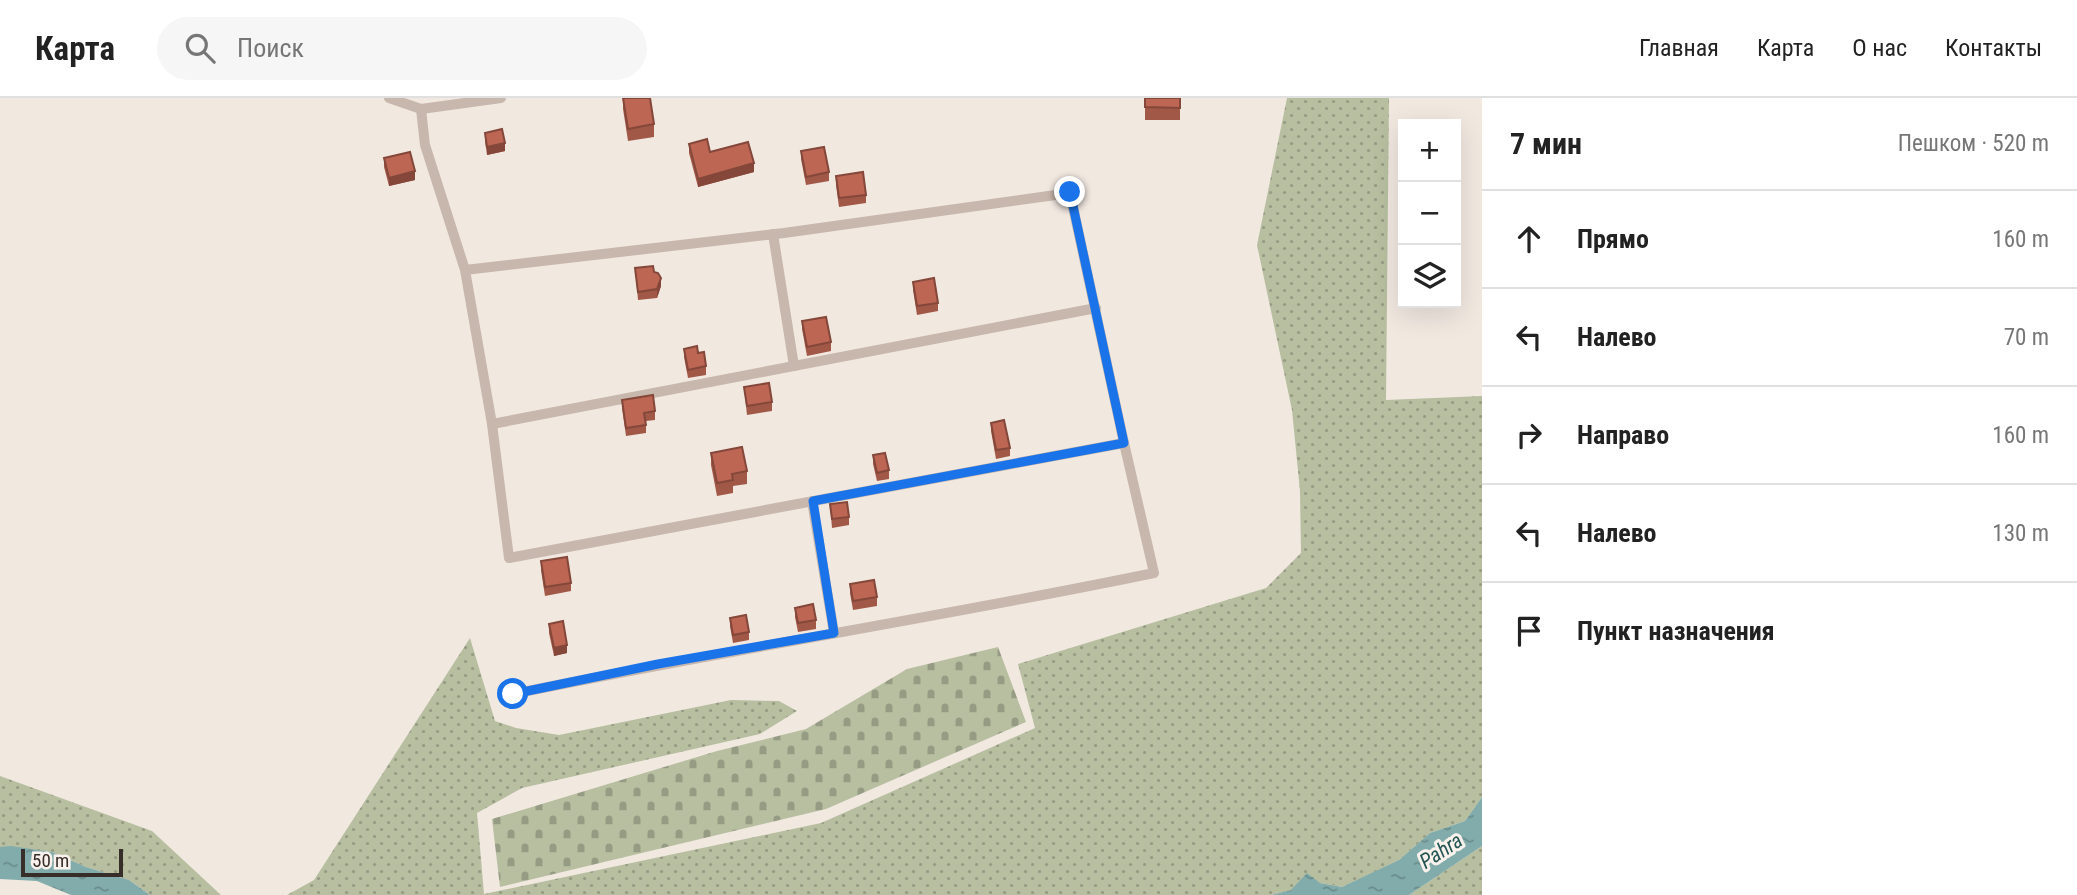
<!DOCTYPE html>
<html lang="ru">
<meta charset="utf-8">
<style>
:root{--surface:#fff;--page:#f6f6f6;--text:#222;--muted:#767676;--line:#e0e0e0}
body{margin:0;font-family:"Roboto Condensed",sans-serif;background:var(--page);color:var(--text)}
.controls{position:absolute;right:21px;top:21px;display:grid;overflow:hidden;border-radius:0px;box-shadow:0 7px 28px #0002}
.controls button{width:63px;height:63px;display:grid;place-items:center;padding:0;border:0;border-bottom:2px solid var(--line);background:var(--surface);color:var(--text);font:35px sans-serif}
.scale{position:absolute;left:21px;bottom:18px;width:102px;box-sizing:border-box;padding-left:7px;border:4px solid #372e2a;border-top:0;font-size:19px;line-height:24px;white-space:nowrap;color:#372e2a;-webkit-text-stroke:5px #f9f2ec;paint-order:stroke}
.stop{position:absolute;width:21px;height:21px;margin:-16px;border:5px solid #1a73e8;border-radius:50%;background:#fff}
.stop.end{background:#1a73e8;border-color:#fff;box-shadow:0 2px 7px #0008}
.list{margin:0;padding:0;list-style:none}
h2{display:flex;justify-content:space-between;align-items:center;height:91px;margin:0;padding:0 28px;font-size:30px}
h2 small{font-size:23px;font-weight:400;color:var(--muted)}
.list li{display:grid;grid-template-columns:46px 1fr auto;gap:21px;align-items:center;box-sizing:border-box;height:98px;padding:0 28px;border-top:2px solid var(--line)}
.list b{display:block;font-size:26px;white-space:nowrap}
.list em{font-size:23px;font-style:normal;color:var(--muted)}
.icon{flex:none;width:38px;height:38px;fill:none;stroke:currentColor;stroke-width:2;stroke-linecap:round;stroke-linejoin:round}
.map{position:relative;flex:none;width:1482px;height:797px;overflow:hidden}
header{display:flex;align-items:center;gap:42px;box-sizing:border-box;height:98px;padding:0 35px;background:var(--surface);border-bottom:2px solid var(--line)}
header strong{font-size:33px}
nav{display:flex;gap:38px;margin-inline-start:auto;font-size:24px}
.search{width:490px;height:63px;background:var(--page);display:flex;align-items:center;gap:18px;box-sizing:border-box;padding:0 24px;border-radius:38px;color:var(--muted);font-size:26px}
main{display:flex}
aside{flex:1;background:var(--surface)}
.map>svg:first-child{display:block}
</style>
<header>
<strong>Карта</strong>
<div class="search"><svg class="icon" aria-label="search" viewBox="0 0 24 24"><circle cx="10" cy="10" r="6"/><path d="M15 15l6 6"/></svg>Поиск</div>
<nav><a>Главная</a><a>Карта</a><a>О нас</a><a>Контакты</a></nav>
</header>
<main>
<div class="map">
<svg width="1482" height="797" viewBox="0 0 1482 797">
<defs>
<pattern id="grass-dots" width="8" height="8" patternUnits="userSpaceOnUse" patternTransform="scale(1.75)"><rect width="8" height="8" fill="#b7bfa0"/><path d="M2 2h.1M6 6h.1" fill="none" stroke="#969c83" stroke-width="1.8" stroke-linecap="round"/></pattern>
<pattern id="cemetery-stones" width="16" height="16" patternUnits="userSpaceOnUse" patternTransform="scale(1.75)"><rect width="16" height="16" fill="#b7bfa0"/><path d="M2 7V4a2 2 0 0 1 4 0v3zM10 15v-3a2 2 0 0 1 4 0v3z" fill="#969c83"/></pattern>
<pattern id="water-ripples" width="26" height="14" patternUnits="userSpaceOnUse" patternTransform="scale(1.75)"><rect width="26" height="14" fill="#81acab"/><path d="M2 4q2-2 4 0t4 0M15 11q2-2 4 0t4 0" fill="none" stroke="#6a8c8b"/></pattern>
</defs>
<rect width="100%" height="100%" fill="#f1e8e0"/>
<g fill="url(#grass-dots)">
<polygon points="1287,0 1389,0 1386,302 1482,298 1482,699 1465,723 1430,735 1399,762 1371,776 1342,789 1320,785 1271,797 287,797 314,782 470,540 495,623 516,630 559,637 731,602 779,603 797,613 760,636 522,690 477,715 484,796 821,725 1035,630 1018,566 1266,490 1301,455 1300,393 1292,312 1257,147"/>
<polygon points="0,678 152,733 221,797 150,797 129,782 86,769 52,754 0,749"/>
<polygon points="1482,748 1482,797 1409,797"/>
</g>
<polygon fill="url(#cemetery-stones)" points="998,549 1026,624 826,711 500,789 492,721 717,653 806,631 907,571"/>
<g fill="url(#water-ripples)">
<polygon points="1482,699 1482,748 1409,797 1271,797 1291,792 1307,775 1320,785 1342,789 1399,762 1430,735 1465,723"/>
<polygon points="11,748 52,754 86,769 129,782 150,797 71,797 37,783 0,781 0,749"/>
</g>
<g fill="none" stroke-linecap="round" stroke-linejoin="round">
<g stroke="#c8b7ac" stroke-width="10">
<polyline points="389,0 421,11 501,0"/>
<polyline points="421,11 425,47 465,172 784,135 1070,95 1124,345 509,460 492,326 465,172"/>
<polyline points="773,136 794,268"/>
<polyline points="492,326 1096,210"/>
<polyline points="812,403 834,535"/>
<path d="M 513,596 C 726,552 941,519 1154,475 L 1124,345"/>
</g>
</g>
<g fill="#a25847">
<polygon points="623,0 654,26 654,39 628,43 623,11"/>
<rect x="1145" y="0" width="35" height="22"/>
<polygon points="485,35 505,53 487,57 485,43"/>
<polygon points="689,46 754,74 698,89 689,55"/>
<polygon points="801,53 829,74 829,83 806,87 801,61"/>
<polygon points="384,60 415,82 389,88 384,69"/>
<polygon points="836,78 866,97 866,105 839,109 836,87"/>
<polygon points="635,170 654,174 661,188 657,200 638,202"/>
<polygon points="913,184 938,205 938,213 917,217 913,192"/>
<polygon points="802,223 831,244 831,253 807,258 802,231"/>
<polygon points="684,251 698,255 706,268 706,277 688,280 684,259"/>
<polygon points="744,289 772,304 772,313 747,317"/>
<polygon points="622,302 655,313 655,322 646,323 646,335 626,338 622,310"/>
<polygon points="991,325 1010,350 1010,358 996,361 991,333"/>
<polygon points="711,355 747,373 747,386 733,388 733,395 717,398 711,367"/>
<polygon points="873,357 889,372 889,381 877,383 873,366"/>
<polygon points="830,406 849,419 849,427 832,430"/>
<polygon points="541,463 571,485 571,493 545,498 541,472"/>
<polygon points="850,486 877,499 877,508 853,512 850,495"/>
<polygon points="795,510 816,522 816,531 798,534 795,519"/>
<polygon points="730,520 749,534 749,542 733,545 730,528"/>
<polygon points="549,526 567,555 554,558 549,535"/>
</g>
<g fill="#84473a">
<polygon points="505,45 505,53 487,57 487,49"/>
<polygon points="754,65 754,74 698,89 698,81"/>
<polygon points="415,73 415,82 389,88 389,80"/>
<polygon points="661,180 661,188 657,200 657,191"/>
<polygon points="567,547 567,555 554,558 554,550"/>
</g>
<g fill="#bc6653" stroke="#84473a" stroke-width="2">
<polygon points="623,0 650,0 654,26 628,31"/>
<polygon points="1145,0 1180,0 1180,10 1145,9"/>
<polygon points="502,31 505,45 487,49 485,35"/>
<polygon points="707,41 710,54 748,44 754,65 698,81 689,46"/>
<polygon points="824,49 829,74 806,79 801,53"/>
<polygon points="410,54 415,73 389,80 384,60"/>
<polygon points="863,74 866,97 839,100 836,78"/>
<polygon points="653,168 654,174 658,175 661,180 657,191 638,194 635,170"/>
<polygon points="934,180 938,205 917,208 913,184"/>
<polygon points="826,219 831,244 807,249 802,223"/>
<polygon points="697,248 698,255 704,254 706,268 688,272 684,251"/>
<polygon points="769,285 772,304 747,308 744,289"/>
<polygon points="653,297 655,313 644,315 646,327 626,330 622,302"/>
<polygon points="1004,322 1010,350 996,352 991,325"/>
<polygon points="742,349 747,373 732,376 733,382 717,385 711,355"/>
<polygon points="885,355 889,372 877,375 873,357"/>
<polygon points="847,404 849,419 832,421 830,406"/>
<polygon points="567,459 571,485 545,489 541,463"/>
<polygon points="874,482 877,499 853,503 850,486"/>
<polygon points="813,506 816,522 798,525 795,510"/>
<polygon points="746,517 749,534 733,537 730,520"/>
<polygon points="563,523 567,547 554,550 549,526"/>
</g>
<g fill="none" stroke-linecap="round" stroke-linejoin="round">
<polyline stroke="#1a73e8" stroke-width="9" points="513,596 658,566 834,535 813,403 1124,345 1070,94"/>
</g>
<g text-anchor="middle" stroke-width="6" stroke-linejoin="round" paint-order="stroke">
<g font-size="21" font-style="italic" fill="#235555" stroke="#f9f2ec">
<text transform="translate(1441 753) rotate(-33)" y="7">Pahra</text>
</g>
</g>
</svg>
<div class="controls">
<button>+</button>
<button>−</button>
<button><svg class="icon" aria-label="layers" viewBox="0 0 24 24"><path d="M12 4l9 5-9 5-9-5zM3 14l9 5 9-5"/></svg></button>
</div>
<div class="scale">50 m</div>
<div class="stop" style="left:513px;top:596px"></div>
<div class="stop end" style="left:1070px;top:94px"></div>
</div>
<aside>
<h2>7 мин<small>Пешком · 520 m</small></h2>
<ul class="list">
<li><svg class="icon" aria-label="ahead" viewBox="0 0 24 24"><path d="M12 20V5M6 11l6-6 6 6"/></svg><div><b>Прямо</b></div><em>160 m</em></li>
<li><svg class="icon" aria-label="left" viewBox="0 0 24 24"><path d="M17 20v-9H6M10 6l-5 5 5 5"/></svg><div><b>Налево</b></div><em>70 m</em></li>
<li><svg class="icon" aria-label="right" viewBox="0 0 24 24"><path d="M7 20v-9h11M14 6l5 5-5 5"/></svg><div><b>Направо</b></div><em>160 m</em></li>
<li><svg class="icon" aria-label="left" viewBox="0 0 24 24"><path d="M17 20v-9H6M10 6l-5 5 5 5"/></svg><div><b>Налево</b></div><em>130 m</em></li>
<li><svg class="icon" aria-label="arrive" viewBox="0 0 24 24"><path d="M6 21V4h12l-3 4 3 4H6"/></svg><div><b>Пункт назначения</b></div></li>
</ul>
</aside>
</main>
